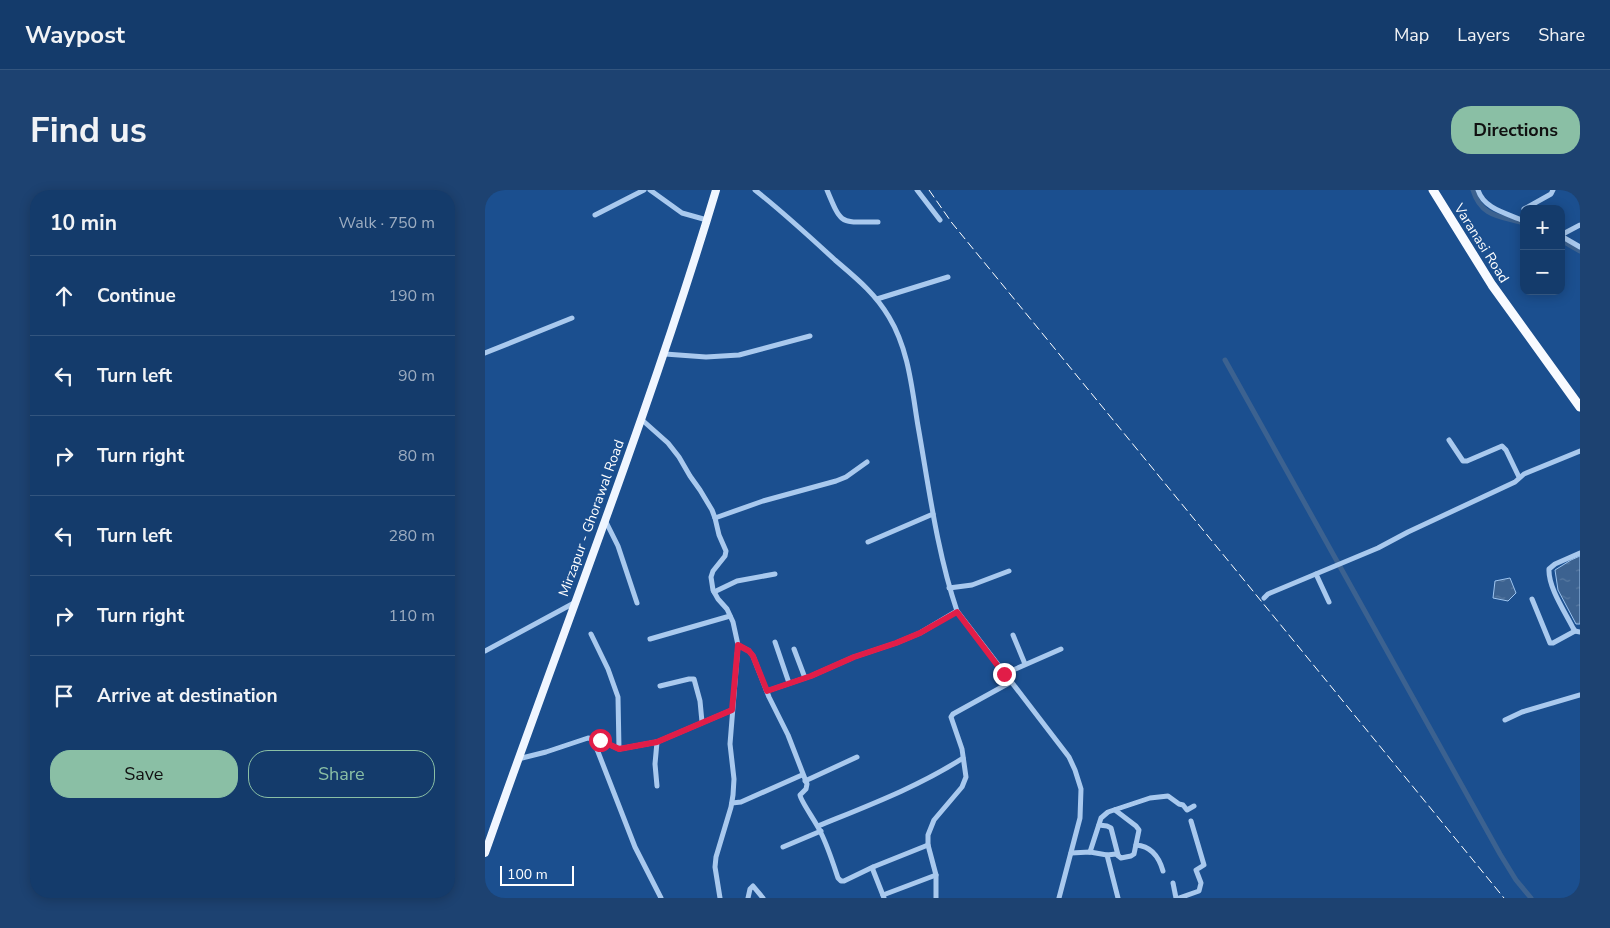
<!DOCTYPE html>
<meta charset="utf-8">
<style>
:root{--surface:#143b6b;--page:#1d4271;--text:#f1f3f6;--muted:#9dadc1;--line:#33557e;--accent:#8abfa5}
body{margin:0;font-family:"Nunito Sans",sans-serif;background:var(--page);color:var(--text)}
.controls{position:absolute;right:15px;top:15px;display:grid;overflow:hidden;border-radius:10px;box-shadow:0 2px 12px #0003}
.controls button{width:45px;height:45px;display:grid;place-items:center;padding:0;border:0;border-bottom:1px solid var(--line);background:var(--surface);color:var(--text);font:25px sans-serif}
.scale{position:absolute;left:15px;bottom:12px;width:74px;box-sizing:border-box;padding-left:5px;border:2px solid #fff;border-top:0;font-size:14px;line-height:18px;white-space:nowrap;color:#fff;-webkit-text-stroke:4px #1b4f8f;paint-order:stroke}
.stop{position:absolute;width:15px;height:15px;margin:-11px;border:4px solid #e11d48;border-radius:50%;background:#fff}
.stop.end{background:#e11d48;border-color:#fff;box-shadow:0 1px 5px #0008}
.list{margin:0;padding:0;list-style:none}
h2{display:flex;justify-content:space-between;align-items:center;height:65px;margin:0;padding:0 20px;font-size:21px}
h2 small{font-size:16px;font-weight:400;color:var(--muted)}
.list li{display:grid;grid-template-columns:32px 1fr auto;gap:15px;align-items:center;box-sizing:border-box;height:80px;padding:0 20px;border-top:1px solid var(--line)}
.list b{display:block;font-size:19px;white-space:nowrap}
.list em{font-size:16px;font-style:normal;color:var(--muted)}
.actions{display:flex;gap:10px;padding:15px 20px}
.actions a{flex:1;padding:11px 0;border:1px solid var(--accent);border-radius:20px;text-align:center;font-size:18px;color:var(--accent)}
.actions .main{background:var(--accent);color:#111}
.icon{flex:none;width:28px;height:28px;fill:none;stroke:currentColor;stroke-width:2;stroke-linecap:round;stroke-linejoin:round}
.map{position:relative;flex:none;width:1095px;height:708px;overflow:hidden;border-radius:20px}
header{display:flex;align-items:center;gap:30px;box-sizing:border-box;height:70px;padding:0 25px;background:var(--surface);border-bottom:1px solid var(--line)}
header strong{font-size:24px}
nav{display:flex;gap:28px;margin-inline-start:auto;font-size:18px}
.intro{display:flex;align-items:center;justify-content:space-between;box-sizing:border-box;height:120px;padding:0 30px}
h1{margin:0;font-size:35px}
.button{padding:12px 22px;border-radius:20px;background:var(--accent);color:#111;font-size:18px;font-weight:700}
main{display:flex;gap:30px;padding:0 30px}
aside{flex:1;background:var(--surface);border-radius:20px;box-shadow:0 2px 12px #0003}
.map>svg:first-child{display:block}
</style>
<header>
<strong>Waypost</strong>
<nav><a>Map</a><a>Layers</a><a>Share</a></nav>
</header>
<div class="intro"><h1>Find us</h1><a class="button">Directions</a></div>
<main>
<aside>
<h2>10 min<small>Walk · 750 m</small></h2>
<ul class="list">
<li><svg class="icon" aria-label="ahead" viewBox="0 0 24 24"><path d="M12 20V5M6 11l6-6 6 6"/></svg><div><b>Continue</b></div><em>190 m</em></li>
<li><svg class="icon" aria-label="left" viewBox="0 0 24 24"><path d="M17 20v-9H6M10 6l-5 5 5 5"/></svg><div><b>Turn left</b></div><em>90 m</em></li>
<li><svg class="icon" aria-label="right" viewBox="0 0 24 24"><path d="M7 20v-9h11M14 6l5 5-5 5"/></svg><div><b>Turn right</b></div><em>80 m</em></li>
<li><svg class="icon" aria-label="left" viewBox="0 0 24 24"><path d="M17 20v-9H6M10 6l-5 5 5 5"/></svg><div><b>Turn left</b></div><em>280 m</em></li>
<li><svg class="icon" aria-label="right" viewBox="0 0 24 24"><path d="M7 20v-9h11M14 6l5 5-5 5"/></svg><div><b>Turn right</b></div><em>110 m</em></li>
<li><svg class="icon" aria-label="arrive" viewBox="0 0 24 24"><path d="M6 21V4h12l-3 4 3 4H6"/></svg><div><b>Arrive at destination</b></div></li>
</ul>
<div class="actions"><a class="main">Save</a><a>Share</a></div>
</aside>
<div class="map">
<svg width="1095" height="708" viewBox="0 0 1095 708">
<defs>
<pattern id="water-ripples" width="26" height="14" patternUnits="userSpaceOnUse" patternTransform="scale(1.25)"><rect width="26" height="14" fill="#3c6290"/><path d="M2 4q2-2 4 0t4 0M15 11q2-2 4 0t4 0" fill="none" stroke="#597aa1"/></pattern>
</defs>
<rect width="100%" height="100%" fill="#1b4f8f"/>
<g fill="url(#water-ripples)" stroke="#9cc4f0">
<polygon points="1095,366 1095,434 1091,434 1073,400 1070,380 1086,370"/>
<polygon points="1025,388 1031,403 1023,411 1008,408 1010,391"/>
</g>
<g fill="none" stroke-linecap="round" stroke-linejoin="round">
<g stroke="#3c6290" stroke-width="5">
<path d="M 988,0 C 996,27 1015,26 1039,33"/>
<polyline points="1076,50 1095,61"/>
<polyline points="740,170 1015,664 1031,690 1046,708"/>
</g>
<g stroke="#a9c9ee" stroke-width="5">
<polyline points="165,0 197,23 222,30"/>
<path d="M 270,0 C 298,22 324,46 350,70 C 371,88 390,103 404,127 C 424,160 427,200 433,236 C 444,298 452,362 472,421 L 584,567 L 590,580 L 596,599 L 595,628 L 574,708"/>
<path d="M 342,0 C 357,36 355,32 393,32"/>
<polyline points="432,0 455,30"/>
<path d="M 993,0 C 999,19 1021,23 1039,31"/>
<polyline points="1039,19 1066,4 1068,0"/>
<polyline points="110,25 159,0"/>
<polyline points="1076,45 1095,35"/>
<polyline points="1076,46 1095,57"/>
<polyline points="392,109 463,87"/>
<polyline points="0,163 87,128"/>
<polyline points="180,164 221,167 254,165 325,146"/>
<polyline points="156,229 183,253 194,267 205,286 215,300 227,320 230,328 234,345 241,361 240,366 228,381 226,387 228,400 233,409 242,419 248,432 253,455 245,554 249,589 248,605 246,617 231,667 230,677 235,708"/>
<polyline points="964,250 978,271 982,271 1017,256 1021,260 1034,287"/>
<polyline points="230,328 278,311 351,291 361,287 382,272"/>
<polyline points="120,330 133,356 152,413"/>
<polyline points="383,352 448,324"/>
<path d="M 1095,363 L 1070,374 L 1064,379 C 1063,397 1080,422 1088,438 L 1090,441 L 1095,442"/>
<polyline points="831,384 844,412"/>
<polyline points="464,398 487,395 524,381"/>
<polyline points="229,402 252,391 290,384"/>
<polyline points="779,408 783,404 893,358 923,342 1030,292 1039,284 1095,261"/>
<polyline points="1047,409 1065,453 1068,453 1090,441"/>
<polyline points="106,444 123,479 133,507 134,559"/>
<polyline points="528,445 540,474"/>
<polyline points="165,449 245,426"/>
<polyline points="290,452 304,493"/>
<path d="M 253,455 L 264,461 L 268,466 L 284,507 L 303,545 L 322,594 L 321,599 L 315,605 C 316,612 332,633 336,643 C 343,657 348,673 353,688 L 356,691 L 359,691 L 388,677"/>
<polyline points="309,459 320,488"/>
<polyline points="0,461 89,413"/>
<polyline points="519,484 576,459"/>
<polyline points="175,496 204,489 209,489 215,511 217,532"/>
<polyline points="282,501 326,486 369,467 411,453 435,443 472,421"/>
<polyline points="1020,530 1037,522 1095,505"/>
<polyline points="108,549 150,657 176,708"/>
<polyline points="172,552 170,574 172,596"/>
<polyline points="33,569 61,562 103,548 115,550 134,559 172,552 247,520"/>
<polyline points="320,591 372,567"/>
<polyline points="247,613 256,612 317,585"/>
<polyline points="614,635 622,636 626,638 633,665"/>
<path d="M 333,636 C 382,616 433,597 478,568"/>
<path d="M 651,655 C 666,656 674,667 678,681"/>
<polyline points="298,657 336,641"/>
<polyline points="605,662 616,628 623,622 665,608 683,606 694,614 698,615 702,620 709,616"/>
<polyline points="586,663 605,662 622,665 633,708"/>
<polyline points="622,665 631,664 636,668 646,666 649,664 654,640 651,636 630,620"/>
<polyline points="688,693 691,708"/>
<polyline points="398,705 451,685"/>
<polyline points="263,708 265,699 268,696 278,708"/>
<polyline points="399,708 388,680 388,677 443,655"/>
<polyline points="451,708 451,685 443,655 443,645 449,630 477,597 481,587 477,559 466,527 468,524 526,492"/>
<polyline points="694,708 714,701 716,693 711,680 719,675 706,631"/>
</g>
<path stroke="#f0f6ff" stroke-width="8" d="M 0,663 C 77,443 164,224 231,0"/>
<polyline stroke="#f8faff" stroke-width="9" points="948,0 1007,95 1095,217"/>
<polyline stroke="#fff" stroke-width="1" stroke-dasharray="9 4" stroke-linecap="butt" points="444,0 467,33 1019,708"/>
</g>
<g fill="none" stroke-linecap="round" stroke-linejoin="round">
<polyline stroke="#e11d48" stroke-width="6" points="115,550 134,559 172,552 247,520 253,455 264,461 268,466 282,501 326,486 369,467 411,453 435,443 472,422 519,484"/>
</g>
<g text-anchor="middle" stroke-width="4" stroke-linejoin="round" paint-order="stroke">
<g font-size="14" fill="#fff" stroke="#1b4f8f">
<text transform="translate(997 53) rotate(58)" y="5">Varanasi Road</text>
<text transform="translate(106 328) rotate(-70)" y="5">Mirzapur - Ghorawal Road</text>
</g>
</g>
</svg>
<div class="controls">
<button>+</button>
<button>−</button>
</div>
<div class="scale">100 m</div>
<div class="stop" style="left:115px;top:550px"></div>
<div class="stop end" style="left:519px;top:484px"></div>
</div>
</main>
